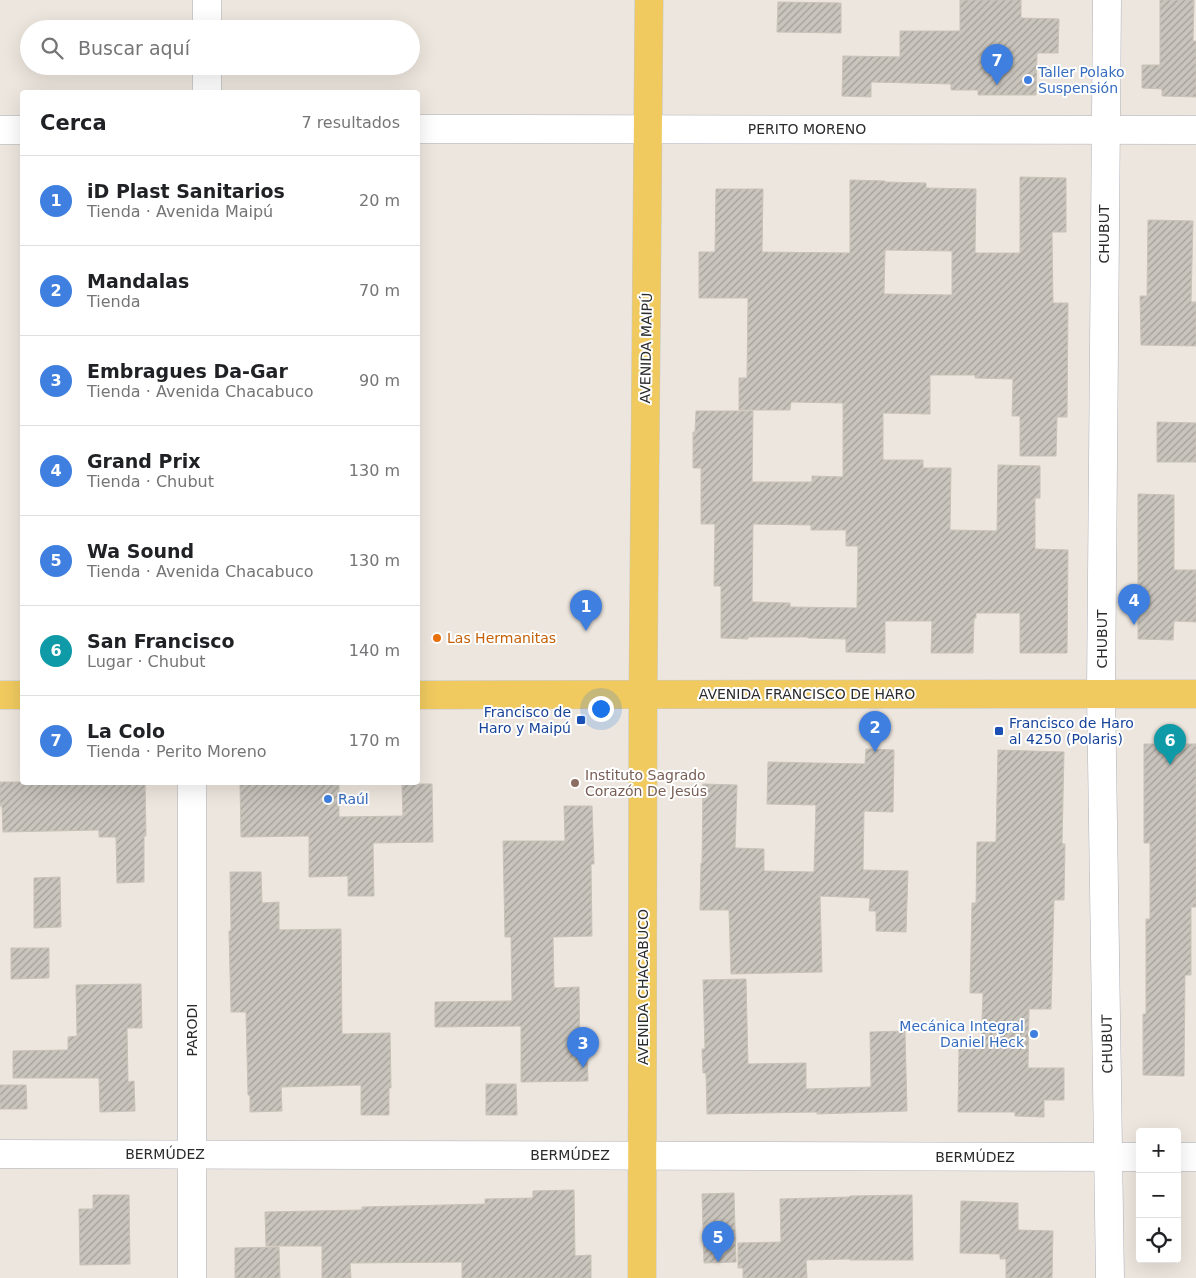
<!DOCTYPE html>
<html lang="es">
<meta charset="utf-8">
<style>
:root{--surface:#fff;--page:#f6f6f6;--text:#202124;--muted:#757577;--line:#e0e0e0;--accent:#111827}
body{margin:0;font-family:"DejaVu Sans",sans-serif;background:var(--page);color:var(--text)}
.controls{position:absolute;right:15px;bottom:15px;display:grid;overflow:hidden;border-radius:5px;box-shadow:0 5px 20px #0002}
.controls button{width:45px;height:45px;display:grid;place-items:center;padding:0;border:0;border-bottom:1px solid var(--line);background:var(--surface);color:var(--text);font:25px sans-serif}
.you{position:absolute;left:600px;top:708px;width:18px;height:18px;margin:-12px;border:4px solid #fff;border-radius:50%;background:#1a73e8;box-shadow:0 0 0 8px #1a73e833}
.badge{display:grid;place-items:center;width:32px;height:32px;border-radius:50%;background:var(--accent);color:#fff;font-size:16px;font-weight:700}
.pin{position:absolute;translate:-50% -41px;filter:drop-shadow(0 1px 2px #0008)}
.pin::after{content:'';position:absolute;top:26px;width:18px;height:15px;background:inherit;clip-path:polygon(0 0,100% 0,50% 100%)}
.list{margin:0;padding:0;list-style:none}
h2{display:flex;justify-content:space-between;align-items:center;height:65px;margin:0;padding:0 20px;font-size:21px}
h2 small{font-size:16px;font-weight:400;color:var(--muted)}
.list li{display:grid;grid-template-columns:32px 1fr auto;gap:15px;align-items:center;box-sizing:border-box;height:90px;padding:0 20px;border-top:1px solid var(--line)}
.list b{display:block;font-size:19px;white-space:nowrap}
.list p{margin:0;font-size:16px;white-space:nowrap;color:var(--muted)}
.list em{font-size:16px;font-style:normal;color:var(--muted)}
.icon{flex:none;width:28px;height:28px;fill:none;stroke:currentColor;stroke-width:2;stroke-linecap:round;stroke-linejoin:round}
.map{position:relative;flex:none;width:1196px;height:1278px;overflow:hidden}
.search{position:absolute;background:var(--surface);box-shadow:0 5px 20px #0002;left:20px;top:20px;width:400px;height:55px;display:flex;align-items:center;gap:12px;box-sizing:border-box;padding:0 18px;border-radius:28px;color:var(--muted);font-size:19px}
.panel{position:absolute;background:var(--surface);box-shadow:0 5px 20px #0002;left:20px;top:90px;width:400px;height:695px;border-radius:5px}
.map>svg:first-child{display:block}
</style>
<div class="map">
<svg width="1196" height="1278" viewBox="0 0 1196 1278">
<defs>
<pattern id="building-hatch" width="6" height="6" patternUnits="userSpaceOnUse" patternTransform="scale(1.25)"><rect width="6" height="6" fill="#c9c4bc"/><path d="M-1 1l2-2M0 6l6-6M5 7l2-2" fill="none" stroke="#a39f99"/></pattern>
</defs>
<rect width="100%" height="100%" fill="#ede6de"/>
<g fill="url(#building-hatch)" stroke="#c9c2b7" fill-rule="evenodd">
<polygon points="960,0 1021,0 1021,18 1059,19 1058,53 1037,53 1036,95 978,95 978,90 951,90 951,84 871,82 871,97 842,96 843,56 900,57 900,31 960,31"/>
<polygon points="1160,0 1194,0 1193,41 1196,41 1196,97 1162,96 1162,89 1142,88 1142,65 1160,65"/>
<polygon points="778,2 841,3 841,33 777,32"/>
<path d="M 1020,177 L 1066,178 L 1066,232 L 1052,232 L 1053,303 L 1068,303 L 1067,417 L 1057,417 L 1056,456 L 1020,456 L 1020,416 L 1012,416 L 1013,379 L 975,378 L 975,375 L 930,375 L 930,414 L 883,413 L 883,460 L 923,460 L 923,468 L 951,468 L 950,530 L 997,531 L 998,465 L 1040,466 L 1040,498 L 1035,498 L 1035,549 L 1068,550 L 1067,653 L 1020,653 L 1020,613 L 976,613 L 976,618 L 974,618 L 973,653 L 931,653 L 932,621 L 885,621 L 885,653 L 846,652 L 846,639 L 808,638 L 808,637 L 748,637 L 748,639 L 721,638 L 721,586 L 714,586 L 715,524 L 701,524 L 701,468 L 693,468 L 693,432 L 695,432 L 696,411 L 753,411 L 752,482 L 812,482 L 812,476 L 843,477 L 843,403 L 791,402 L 790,410 L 739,410 L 739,378 L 747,378 L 748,298 L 699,298 L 699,252 L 715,252 L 716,189 L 763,189 L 762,252 L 850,253 L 850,180 L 885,181 L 885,182 L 926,183 L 926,188 L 976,189 L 975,253 L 1020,253 ZM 885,250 L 952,251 L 952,295 L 884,294 ZM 753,524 L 811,525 L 811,530 L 846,530 L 846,546 L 858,546 L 857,608 L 790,607 L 790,603 L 752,602 Z"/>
<polygon points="1148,220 1193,221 1191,302 1196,302 1196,346 1141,345 1140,296 1147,296"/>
<polygon points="1157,422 1196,423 1196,462 1157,462"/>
<polygon points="1138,494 1174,495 1174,570 1196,570 1196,622 1174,621 1173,640 1138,639"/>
<polygon points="1144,744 1196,744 1196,907 1191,907 1191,975 1185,975 1184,1076 1143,1075 1143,1014 1146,1014 1146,919 1150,919 1150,843 1144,843"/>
<polygon points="866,749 894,750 893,812 864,811 863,870 908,871 906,932 876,931 876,911 869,911 870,898 820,896 822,972 731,974 729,910 700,910 701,863 702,863 703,784 737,785 735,848 764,849 764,871 814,872 816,805 767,804 768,762 865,764"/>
<polygon points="998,750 1064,752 1062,844 1065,844 1064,900 1054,900 1051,1009 1029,1009 1028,1068 1064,1068 1064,1100 1044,1100 1044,1117 1015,1116 1015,1112 958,1112 959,1049 981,1049 983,993 970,993 972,903 976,903 977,842 996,842"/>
<polygon points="0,782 145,782 146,836 144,836 144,882 117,883 116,837 99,837 99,830 3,832 2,806 0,806"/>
<polygon points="240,782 339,782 339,817 403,816 402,784 432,784 433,842 373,843 374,896 348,896 348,876 309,877 309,836 241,837"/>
<polygon points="564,806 592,806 594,864 591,864 592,936 553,937 554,988 579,987 580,1049 587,1048 588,1081 521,1082 521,1026 435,1027 435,1002 512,1001 511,937 505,937 503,841 565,841"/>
<polygon points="230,872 261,872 262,903 279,902 279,930 341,929 342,1034 390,1033 391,1088 389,1088 389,1115 361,1115 361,1085 281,1087 282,1111 250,1112 250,1095 248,1095 246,1012 231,1012 229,931 231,931"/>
<polygon points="60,877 61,927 34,928 34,878"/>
<polygon points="11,948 49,948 49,978 11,979"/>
<polygon points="746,979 748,1064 806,1063 806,1089 871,1087 870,1032 905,1031 907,1111 817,1114 817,1112 707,1114 706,1073 703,1073 702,1049 705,1049 703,980"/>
<polygon points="141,984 142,1028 127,1028 128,1082 134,1081 135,1111 100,1112 99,1078 13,1078 13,1051 68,1050 68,1037 77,1036 76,985"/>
<polygon points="486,1084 516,1084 517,1115 486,1115"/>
<polygon points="0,1085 26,1085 27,1109 0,1109"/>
<polygon points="574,1190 575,1256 591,1255 591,1278 462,1278 462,1262 350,1263 351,1278 322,1278 322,1246 266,1246 265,1212 362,1210 362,1207 485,1204 485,1199 533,1198 533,1191"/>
<polygon points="734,1193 736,1262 704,1263 702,1194"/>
<polygon points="93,1195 129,1195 130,1264 80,1265 79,1209 93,1209"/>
<polygon points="912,1195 913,1260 850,1260 850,1259 806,1260 807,1278 743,1278 743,1268 738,1268 738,1243 781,1242 780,1199 850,1197 850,1196"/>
<polygon points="961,1201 1018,1203 1018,1230 1053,1231 1052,1278 1006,1278 1006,1259 1000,1259 1000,1254 960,1253"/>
<polygon points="279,1247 280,1278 235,1278 235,1248"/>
</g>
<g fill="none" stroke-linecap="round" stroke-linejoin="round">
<g stroke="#aeb1bb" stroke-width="29">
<g id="minor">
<polyline points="1107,0 1101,693 1110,1278"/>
<polyline points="207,29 207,0"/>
<polyline points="207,92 207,66"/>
<polyline points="418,129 1196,130"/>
<polyline points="0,130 22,130"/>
<polyline points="192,782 192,1278"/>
<polyline points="0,1154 1140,1157"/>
<polyline points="1177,1157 1196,1157"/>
</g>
</g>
<g stroke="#c8c8c8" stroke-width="29">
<g id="major">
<polyline points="0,695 22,695"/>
<path d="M 418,695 C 677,696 937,692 1196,694"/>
<polyline points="642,1278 643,695 649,0"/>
</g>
</g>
<use href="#minor" stroke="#fff" stroke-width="28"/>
<use href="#major" stroke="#f0ca5f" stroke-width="28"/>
</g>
<g fill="#3f7fe0" stroke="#fff" stroke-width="2">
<circle cx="1028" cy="80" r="5"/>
<circle cx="328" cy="799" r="5"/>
<circle cx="1034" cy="1034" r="5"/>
</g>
<circle fill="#e8710a" stroke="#fff" stroke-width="2" cx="437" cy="638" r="5"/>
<g fill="#1a4fb4" stroke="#fff" stroke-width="2">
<rect x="576" y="715" width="10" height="10" rx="2.5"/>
<rect x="994" y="726" width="10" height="10" rx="2.5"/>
</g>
<circle fill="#8d6e63" stroke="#fff" stroke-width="2" cx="575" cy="783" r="5"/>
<g text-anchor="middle" stroke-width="4" stroke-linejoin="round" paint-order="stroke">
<g font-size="14" fill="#366cbe" stroke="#fff" text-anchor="start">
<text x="1038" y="77">Taller Polako<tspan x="1038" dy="16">Suspensión</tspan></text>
<text x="338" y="804">Raúl</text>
<text x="1024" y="1031" text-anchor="end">Mecánica Integral<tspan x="1024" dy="16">Daniel Heck</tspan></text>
</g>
<g font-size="14" fill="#2b2b2b" stroke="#fff">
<text x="807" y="134">PERITO MORENO</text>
<text transform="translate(1104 234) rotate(-90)" y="5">CHUBUT</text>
<text transform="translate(646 348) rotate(-89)" y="5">AVENIDA MAIPÚ</text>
<text transform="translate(1102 639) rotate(-90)" y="5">CHUBUT</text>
<text x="807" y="699">AVENIDA FRANCISCO DE HARO</text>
<text transform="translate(643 987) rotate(-90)" y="5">AVENIDA CHACABUCO</text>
<text transform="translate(192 1030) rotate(-90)" y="5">PARODI</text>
<text transform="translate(1107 1044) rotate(-91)" y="5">CHUBUT</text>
<text x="165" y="1159">BERMÚDEZ</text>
<text x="570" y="1160">BERMÚDEZ</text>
<text x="975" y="1162">BERMÚDEZ</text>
</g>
<g font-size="14" fill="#c56008" stroke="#fff" text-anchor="start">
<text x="447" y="643">Las Hermanitas</text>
</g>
<g font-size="14" fill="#164399" stroke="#fff" text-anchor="end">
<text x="571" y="717">Francisco de<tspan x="571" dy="16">Haro y Maipú</tspan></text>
<text x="1009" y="728" text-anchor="start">Francisco de Haro<tspan x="1009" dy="16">al 4250 (Polaris)</tspan></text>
</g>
<g font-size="14" fill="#785e54" stroke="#fff" text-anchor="start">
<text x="585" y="780">Instituto Sagrado<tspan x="585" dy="16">Corazón De Jesús</tspan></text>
</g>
</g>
</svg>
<div class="controls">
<button>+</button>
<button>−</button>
<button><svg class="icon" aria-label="locate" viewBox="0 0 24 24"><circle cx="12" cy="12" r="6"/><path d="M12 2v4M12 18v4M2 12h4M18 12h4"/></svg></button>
</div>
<div class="you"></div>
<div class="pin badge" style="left:586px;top:631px;background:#3f7fe0">1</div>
<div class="pin badge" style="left:875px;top:752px;background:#3f7fe0">2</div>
<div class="pin badge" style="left:583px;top:1068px;background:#3f7fe0">3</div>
<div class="pin badge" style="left:1134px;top:625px;background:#3f7fe0">4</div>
<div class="pin badge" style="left:718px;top:1262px;background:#3f7fe0">5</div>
<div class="pin badge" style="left:1170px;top:765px;background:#0f9aa8">6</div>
<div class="pin badge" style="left:997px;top:85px;background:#3f7fe0">7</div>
<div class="search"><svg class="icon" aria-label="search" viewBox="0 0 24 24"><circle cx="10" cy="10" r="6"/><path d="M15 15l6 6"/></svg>Buscar aquí</div>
<section class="panel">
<h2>Cerca<small>7 resultados</small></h2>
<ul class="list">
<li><span class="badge" style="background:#3f7fe0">1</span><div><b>iD Plast Sanitarios</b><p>Tienda · Avenida Maipú</p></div><em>20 m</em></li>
<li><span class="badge" style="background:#3f7fe0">2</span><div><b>Mandalas</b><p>Tienda</p></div><em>70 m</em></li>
<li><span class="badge" style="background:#3f7fe0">3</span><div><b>Embragues Da-Gar</b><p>Tienda · Avenida Chacabuco</p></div><em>90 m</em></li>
<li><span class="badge" style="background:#3f7fe0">4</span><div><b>Grand Prix</b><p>Tienda · Chubut</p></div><em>130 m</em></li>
<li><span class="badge" style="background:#3f7fe0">5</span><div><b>Wa Sound</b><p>Tienda · Avenida Chacabuco</p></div><em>130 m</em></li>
<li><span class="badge" style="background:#0f9aa8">6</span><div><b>San Francisco</b><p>Lugar · Chubut</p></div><em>140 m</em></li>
<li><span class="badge" style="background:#3f7fe0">7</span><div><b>La Colo</b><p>Tienda · Perito Moreno</p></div><em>170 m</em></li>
</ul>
</section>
</div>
